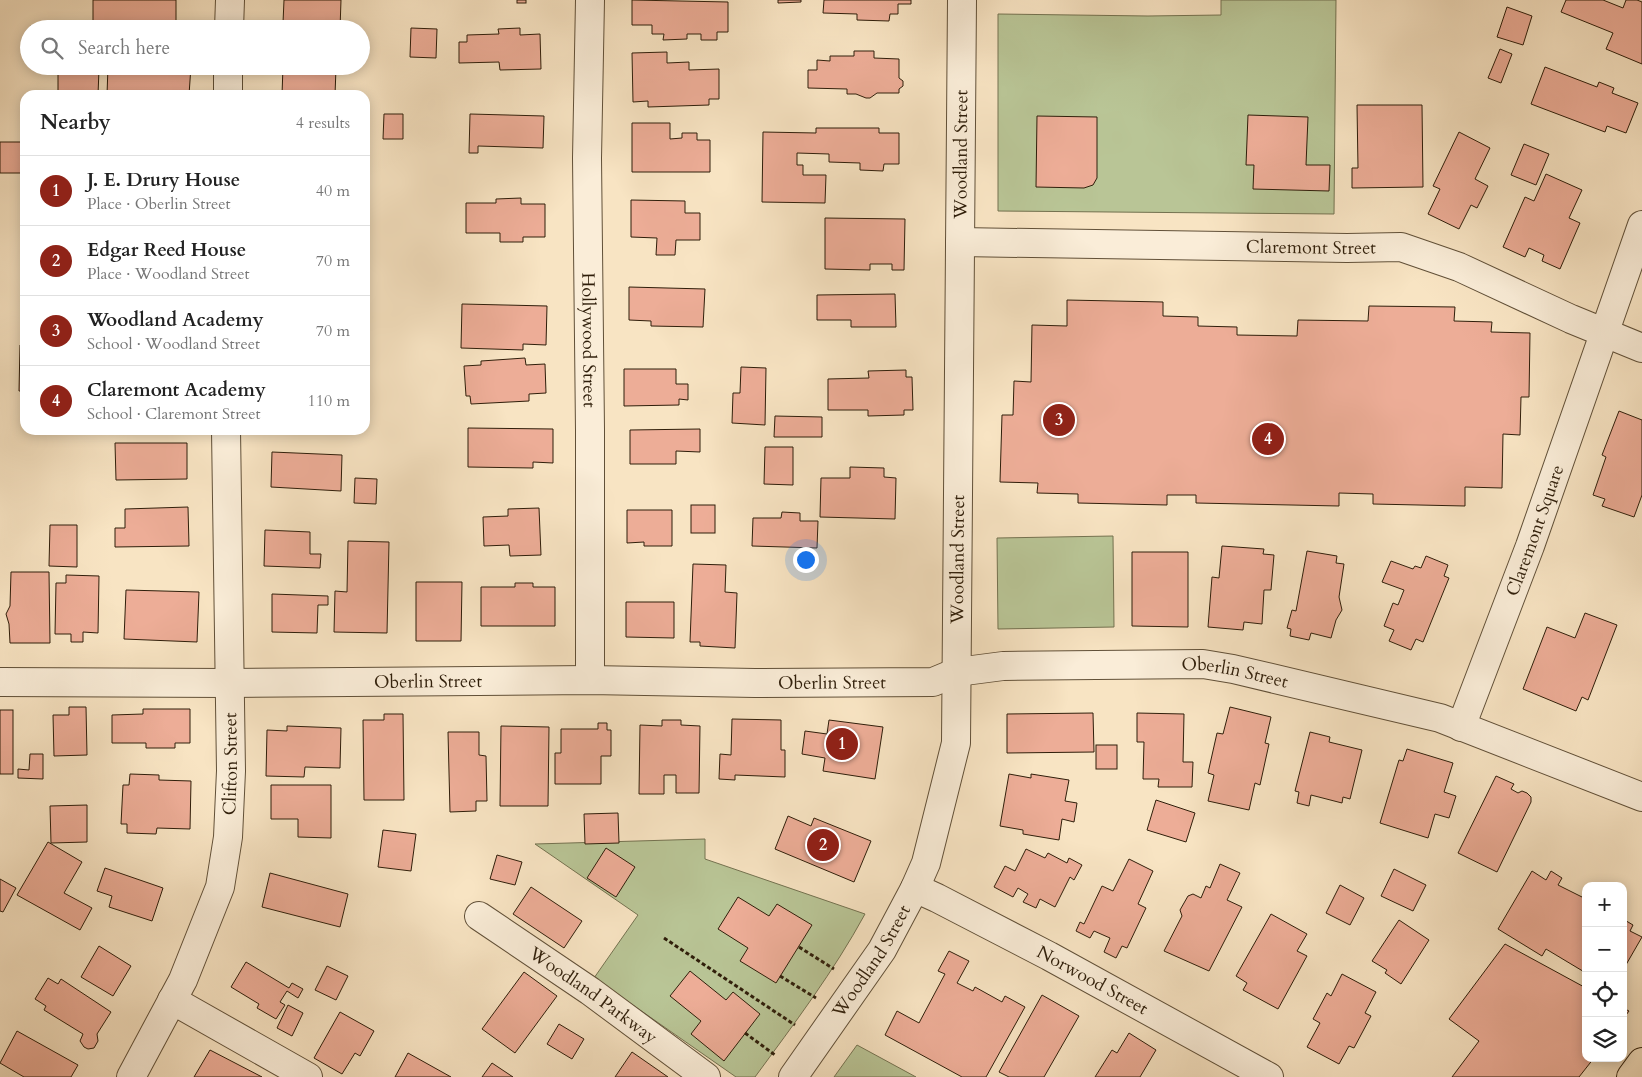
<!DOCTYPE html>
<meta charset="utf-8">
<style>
:root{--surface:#fff;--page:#f2f2f2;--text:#222;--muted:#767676;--line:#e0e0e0;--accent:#8f2418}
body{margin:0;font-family:Cardo,serif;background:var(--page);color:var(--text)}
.controls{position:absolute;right:15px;bottom:15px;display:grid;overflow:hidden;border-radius:10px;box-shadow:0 2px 12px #0003}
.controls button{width:45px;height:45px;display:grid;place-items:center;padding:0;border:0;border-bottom:1px solid var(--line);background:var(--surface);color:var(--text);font:25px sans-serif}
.you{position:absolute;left:805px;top:559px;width:18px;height:18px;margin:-12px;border:4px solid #fff;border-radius:50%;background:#1a73e8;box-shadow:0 0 0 8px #1a73e833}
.badge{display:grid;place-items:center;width:32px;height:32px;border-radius:50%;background:var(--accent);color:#fff;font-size:16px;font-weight:700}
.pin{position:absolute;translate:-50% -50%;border:2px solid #fff;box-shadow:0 1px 5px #0006}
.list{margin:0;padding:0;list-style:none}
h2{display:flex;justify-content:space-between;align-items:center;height:65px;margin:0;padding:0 20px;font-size:21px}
h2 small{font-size:16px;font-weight:400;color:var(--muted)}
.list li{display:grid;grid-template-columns:32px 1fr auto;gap:15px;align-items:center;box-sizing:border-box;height:70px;padding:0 20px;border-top:1px solid var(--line)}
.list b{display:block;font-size:19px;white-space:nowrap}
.list p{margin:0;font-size:16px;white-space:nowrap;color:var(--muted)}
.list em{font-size:16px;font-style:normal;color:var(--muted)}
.icon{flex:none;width:28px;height:28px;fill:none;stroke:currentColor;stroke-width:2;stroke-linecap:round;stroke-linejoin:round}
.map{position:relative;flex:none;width:1642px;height:1077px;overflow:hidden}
.search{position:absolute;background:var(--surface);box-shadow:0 2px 12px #0003;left:20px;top:20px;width:350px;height:55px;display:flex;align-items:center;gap:12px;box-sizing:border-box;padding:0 18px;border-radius:28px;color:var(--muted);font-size:19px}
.panel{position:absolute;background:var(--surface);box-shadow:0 2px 12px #0003;left:20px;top:90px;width:350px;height:345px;border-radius:15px}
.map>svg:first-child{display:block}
</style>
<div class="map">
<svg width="1642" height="1077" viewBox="0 0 1642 1077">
<rect width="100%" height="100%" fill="#f8e4c3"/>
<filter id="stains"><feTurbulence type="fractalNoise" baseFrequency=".004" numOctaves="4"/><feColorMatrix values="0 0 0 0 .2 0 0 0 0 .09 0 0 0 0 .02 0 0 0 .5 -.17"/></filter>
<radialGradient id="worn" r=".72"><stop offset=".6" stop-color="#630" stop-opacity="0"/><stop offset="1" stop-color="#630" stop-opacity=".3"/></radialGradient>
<g fill="#b9c596" stroke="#747250">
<polygon points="1221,0 1336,0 1334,214 998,211 998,14 1148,16 1221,15"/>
<polygon points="1113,536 1114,627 998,629 997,538"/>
<path d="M 705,839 L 705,859 L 865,914 C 834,971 794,1024 755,1077 L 736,1077 L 594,978 L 638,915 L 535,844 Z"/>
<polygon points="857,1045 916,1077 834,1077"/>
</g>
<g fill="#edad97" stroke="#2f1e0a">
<polygon points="93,0 176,0 176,27 93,29"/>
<polygon points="284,0 341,0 340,29 319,29 319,24 283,23"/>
<rect x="517" y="0" width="9" height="3"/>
<polygon points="632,0 728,2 728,32 717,32 717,40 701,40 701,34 687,34 687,39 663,40 664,34 652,34 652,25 632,25"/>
<polygon points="778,0 801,0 801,2 778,3"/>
<polygon points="824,0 911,0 911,4 898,4 898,14 890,14 889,21 857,20 857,14 823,13"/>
<polygon points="1566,0 1603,0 1623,8 1626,0 1637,0 1642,2 1642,64 1606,49 1613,33 1561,12"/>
<polygon points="1507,7 1532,16 1523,45 1497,37"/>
<rect x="31" y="26" width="17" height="3"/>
<polygon points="411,28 437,29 436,58 410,57"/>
<polygon points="520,28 520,35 540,34 541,69 500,70 499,62 459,63 459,42 467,42 467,35 499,34 498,29"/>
<polygon points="1500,49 1512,54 1501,83 1488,78"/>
<polygon points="854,51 874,51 874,58 899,59 899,78 903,81 903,86 899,89 899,93 877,93 870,98 866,98 856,94 847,94 847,89 808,88 808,70 817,70 817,60 830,61 830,56 854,56"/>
<polygon points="667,52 667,63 689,62 689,70 719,69 719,99 709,99 709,105 648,107 648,101 633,102 632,53"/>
<polygon points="108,66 191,66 189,95 107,95"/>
<polygon points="283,66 336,68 335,95 282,95"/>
<polygon points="1545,67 1597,87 1599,82 1614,88 1612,93 1638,103 1626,133 1607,126 1605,132 1531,104"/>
<polygon points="58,68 99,69 98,95 58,95"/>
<polygon points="1357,105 1422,105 1423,187 1352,188 1352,168 1358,168"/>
<polygon points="384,114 403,114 403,139 383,139"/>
<polygon points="470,114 544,116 543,148 478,146 478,153 469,153"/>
<polygon points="1248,115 1308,117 1306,165 1330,165 1329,191 1253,189 1254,165 1246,165"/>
<polygon points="1037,116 1097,117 1097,178 1093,185 1084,188 1036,187"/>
<polygon points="632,123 670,123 670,139 682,138 682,133 697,133 697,140 710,140 710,172 632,172"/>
<polygon points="816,128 879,128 879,133 899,133 899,164 884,164 883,171 860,170 860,163 829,162 829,154 797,153 797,165 803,165 803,175 826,175 825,203 762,202 763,132 816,133"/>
<polygon points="1459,132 1490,148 1475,179 1488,186 1477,208 1471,205 1459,229 1428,214 1440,189 1433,186"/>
<rect x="0" y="142" width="25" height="31"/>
<polygon points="1524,144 1549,154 1536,185 1511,175"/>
<polygon points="1546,174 1582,190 1569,218 1580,223 1560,269 1542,261 1544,255 1529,248 1525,257 1503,247 1525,197 1534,201"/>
<polygon points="521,198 521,204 545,204 545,237 523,237 523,242 500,242 500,233 466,233 466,203 496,203 496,199"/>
<polygon points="631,200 685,201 685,213 700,213 700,240 676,240 675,255 656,255 657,238 631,237"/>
<polygon points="825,218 905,219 904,270 892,270 892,264 870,264 870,270 825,269"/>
<polygon points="629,287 705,289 703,327 651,326 651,321 629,320"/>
<polygon points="895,294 896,327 851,327 851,320 817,320 817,295"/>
<polygon points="1067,300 1163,302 1163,316 1198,317 1198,326 1237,327 1237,335 1297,336 1298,320 1368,321 1369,306 1455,307 1454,321 1492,322 1491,332 1530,333 1529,397 1521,397 1520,435 1503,434 1502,488 1465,487 1465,506 1373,504 1373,494 1339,493 1339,506 1196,503 1196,495 1167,495 1167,505 1078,503 1078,494 1037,493 1038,483 1000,482 1002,415 1013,415 1014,381 1031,382 1032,325 1067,326"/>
<polygon points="462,304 547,306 546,345 523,344 523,350 461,348"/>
<polygon points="20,345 25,346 25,391 19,391"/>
<polygon points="525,358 526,365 545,364 546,393 529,394 529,401 471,404 470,396 466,396 464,366 481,365 481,361"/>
<polygon points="741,367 766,368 765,425 732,423 733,393 740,393"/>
<polygon points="624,369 676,369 676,384 688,384 688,400 679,399 679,405 624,406"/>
<polygon points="906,370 906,377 912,377 913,410 904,410 904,415 868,416 868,410 828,410 828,379 869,378 868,371"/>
<polygon points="1619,411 1642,420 1642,495 1634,517 1602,506 1605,499 1593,495 1606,457 1602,455"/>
<polygon points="775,416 822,417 822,437 774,437"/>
<polygon points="468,428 553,429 553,463 533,462 533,468 468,467"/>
<polygon points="700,429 700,452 676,451 676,464 630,464 630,430"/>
<polygon points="115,443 187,443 187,479 116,480"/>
<polygon points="765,447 793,447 793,485 764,484"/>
<polygon points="272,452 342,455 341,491 271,487"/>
<polygon points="850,467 884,468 884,477 896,478 895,519 820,517 821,478 850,478"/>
<polygon points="355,478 377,479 376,504 354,503"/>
<rect x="691" y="505" width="24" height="28"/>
<polygon points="188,507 189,546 115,547 115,528 125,528 125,509"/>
<polygon points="539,508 541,555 510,556 509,545 484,546 483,517 508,516 508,509"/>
<polygon points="627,510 672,510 672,546 644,546 644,542 627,543"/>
<polygon points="782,512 800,513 800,521 818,521 817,548 752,546 753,518 781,518"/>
<polygon points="50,525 77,525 77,567 49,566"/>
<polygon points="265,530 310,532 310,554 321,554 320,568 264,566"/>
<polygon points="348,541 389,542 387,633 334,632 335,591 347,592"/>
<polygon points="1222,546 1264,549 1263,554 1274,555 1271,590 1264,590 1262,624 1244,622 1243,630 1208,627 1212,577 1219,578"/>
<polygon points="1307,551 1337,556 1336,563 1344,564 1339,597 1342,610 1336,620 1331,638 1311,633 1309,640 1290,636 1291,629 1287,628 1292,610 1296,611"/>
<polygon points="1132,552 1188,552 1188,627 1132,626"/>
<polygon points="1426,556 1448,565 1444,576 1449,578 1423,642 1416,639 1411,650 1389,641 1394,630 1384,626 1393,603 1398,605 1404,590 1382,582 1391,561 1413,569 1415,566 1421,568"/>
<polygon points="693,564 726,565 725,592 737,593 735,648 700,646 700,642 690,642"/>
<polygon points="11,572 49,572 50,643 10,643 9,624 6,614 10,606"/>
<polygon points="66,575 99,576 98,633 83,632 83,642 71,642 71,634 55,634 56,583 66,583"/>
<polygon points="416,582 462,582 461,641 416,641"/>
<polygon points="515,583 533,583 533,587 555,587 555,626 481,626 481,587 515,587"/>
<polygon points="126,590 199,592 197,642 124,639"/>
<polygon points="272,594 328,596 328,605 318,605 317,633 272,632"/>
<polygon points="626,602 674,602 674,638 626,637"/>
<polygon points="1585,613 1617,625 1588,700 1582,697 1576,711 1523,689 1547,627 1575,638"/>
<polygon points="69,707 86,707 87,755 54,756 53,715 69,715"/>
<polygon points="1230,707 1271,717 1265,743 1269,744 1260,785 1255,783 1249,810 1208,801 1214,775 1208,773 1217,733 1223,734"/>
<polygon points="143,709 190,709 190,743 175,743 175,748 146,748 146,743 112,743 112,715 143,714"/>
<rect x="0" y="710" width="13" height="64"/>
<polygon points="1093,713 1094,752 1007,753 1007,714"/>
<polygon points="1137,713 1184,714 1183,762 1193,762 1192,787 1158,787 1159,779 1143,779 1144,742 1137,742"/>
<polygon points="384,714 403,714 404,800 364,800 363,720 384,720"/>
<polygon points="732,719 781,720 781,750 785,750 785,777 735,775 735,780 719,779 720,754 731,755"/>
<polygon points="662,720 681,720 681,725 700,726 699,793 676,793 676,775 664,775 664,794 639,794 640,725 662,726"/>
<polygon points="829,720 883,727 875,779 823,771 825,758 802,754 805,731 827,734"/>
<polygon points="598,723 607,723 607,730 611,730 611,756 601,756 601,784 555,784 555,753 561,753 561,729 598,729"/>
<polygon points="287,726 341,728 340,768 305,767 304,777 266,776 267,730 287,731"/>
<polygon points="501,726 549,727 548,806 500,806"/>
<polygon points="448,732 479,732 479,755 486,756 487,801 476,801 476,811 450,812"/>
<polygon points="1310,732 1330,737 1329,742 1362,750 1350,799 1343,797 1342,803 1311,795 1309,806 1297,803 1299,792 1295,791"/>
<rect x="1096" y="745" width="21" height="24"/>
<polygon points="1407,749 1453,763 1444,792 1456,796 1449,818 1435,814 1428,838 1380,823 1399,760 1403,761"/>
<polygon points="30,754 43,754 43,779 18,778 18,769 29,770"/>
<polygon points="130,774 159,775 159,780 191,781 190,829 157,828 156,834 127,833 127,824 121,824 123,785 129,785"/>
<polygon points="1009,774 1031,778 1031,774 1069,780 1065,801 1077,803 1074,822 1062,819 1059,840 1023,834 1023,830 1000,826"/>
<polygon points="1496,776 1514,784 1511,789 1518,793 1522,791 1527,793 1531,797 1531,802 1497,872 1458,853"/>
<polygon points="271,785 331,785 331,838 298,837 298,819 271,819"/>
<polygon points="1156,800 1195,813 1186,842 1147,830"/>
<polygon points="87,805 87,842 51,843 50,806"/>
<polygon points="618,813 619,843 585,844 584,814"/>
<polygon points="788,816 811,826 814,818 871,841 854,882 775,849"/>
<polygon points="383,830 416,834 411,871 378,867"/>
<polygon points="48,842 82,862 64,893 92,908 80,930 17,895"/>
<polygon points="606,848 635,867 616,897 587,878"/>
<polygon points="1026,849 1045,858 1048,853 1067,863 1069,858 1082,865 1074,880 1070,877 1055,907 1040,899 1036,908 1023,902 1028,894 1018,888 1013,897 994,887 1005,866 1015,871"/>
<polygon points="497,855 522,862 515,885 490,879"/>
<polygon points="1129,859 1153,871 1138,904 1146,908 1127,948 1122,946 1116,958 1104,952 1110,938 1094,931 1090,938 1076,931 1080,922 1084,924 1102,886 1113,891"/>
<polygon points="1220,864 1240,873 1227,900 1242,907 1209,971 1164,951 1182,916 1180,910 1188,896 1193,894 1201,898 1206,886 1210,888"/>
<polygon points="105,868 163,888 152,921 109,907 112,896 97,891"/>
<polygon points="1394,869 1426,885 1413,911 1381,896"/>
<polygon points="1532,871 1546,880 1551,871 1562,878 1558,885 1586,899 1586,973 1546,949 1542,956 1498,929"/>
<polygon points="270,873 348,894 340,927 262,907"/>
<polygon points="0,879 16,888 3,912 0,911"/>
<polygon points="1340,885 1364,898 1350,925 1326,913"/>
<polygon points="531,887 582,921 564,948 513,914"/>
<polygon points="738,897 769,916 777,904 812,925 776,983 740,961 748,948 718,929"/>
<polygon points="1271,914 1307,934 1297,951 1307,956 1278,1009 1243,990 1247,983 1236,976"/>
<polygon points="1623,919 1633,925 1630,931 1642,937 1623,970"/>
<polygon points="1399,920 1429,940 1401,984 1385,973 1387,970 1372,961"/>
<polygon points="1505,944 1586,988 1586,1058 1594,1058 1579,1077 1452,1077 1479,1041 1449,1019"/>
<polygon points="99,946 131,966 113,996 81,977"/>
<polygon points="949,951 969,961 957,983 973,991 975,987 1002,1002 1005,996 1025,1007 986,1077 962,1077 885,1035 897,1011 919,1023 945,974 938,971"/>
<polygon points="246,962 289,988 292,983 303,989 298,998 287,991 280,1002 285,1005 276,1019 257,1008 259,1004 231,987"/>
<polygon points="327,966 348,976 336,1000 315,990"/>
<polygon points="690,971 726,1000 733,992 760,1014 724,1061 691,1034 701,1021 670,996"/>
<polygon points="524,972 557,996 515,1053 482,1029"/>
<polygon points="1342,974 1376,992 1365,1013 1371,1016 1354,1048 1349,1046 1339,1064 1307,1047 1320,1023 1313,1019 1327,993 1331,996"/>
<polygon points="48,978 58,984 61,979 111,1012 97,1034 98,1041 94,1048 88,1049 84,1047 80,1041 83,1034 44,1010 46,1006 35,999"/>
<polygon points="1042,995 1079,1016 1044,1077 1009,1077 999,1072"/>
<polygon points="288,1005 303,1013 292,1036 277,1028"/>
<polygon points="1623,1008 1629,1011 1623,1019"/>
<polygon points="340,1012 374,1031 360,1056 355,1053 342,1074 314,1058"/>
<polygon points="559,1024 584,1039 572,1059 547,1044"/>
<polygon points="17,1031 78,1065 71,1077 24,1077 0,1063"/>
<polygon points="1129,1033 1156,1050 1140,1077 1095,1077 1112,1050 1117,1053"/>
<polygon points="210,1050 262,1077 194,1077"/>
<polygon points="632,1052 668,1077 615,1077"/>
<polygon points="408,1053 451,1077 395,1077"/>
<polygon points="492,1063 513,1077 482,1077"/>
</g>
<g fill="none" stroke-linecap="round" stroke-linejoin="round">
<g stroke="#615038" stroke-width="30">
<g id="minor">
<path id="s1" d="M 590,0 L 587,158 L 590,430 L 590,680"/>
<polyline points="229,29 230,0"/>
<polyline points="228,95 228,66"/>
<path id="s2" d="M 960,242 L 1347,248 L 1401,247 L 1459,267 L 1571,319 L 1642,348"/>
<path id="s3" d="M 0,682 L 228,683 L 590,680 L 755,683 L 933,682 L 957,672 L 1003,666 L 1203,664 L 1233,669 L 1440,718 L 1642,797"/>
<path id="s4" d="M 1461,727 L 1530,546 L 1642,225"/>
<path id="s5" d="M 915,888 L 937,898 L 1049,956 L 1269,1077"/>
<path id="s6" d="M 479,916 L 590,991 L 706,1077"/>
<polyline points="172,1000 308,1077"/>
<path id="s7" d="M 131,1077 L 183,980 L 220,887 L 228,837 L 231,771 L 226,430"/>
<path id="s8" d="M 793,1077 L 882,950 L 915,888 L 926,863 L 956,743 L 962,0"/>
</g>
</g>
<g stroke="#2f1e0a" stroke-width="30">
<polyline id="primary" points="1631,1077 1642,1062"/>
</g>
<g stroke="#2f1e0a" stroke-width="3" stroke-dasharray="4 2.5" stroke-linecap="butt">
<polyline points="664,938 795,1025"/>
<polyline points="799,947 834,969"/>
<polyline points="780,976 816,998"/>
<polyline points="745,1033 775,1055"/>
</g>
<use href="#minor" stroke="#faedd8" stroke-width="28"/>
<use href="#primary" stroke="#f8e4c3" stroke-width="28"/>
</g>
<g text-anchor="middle" stroke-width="5" stroke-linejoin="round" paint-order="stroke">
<g font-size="18" fill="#2f1e0a" stroke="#faedd8">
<text dy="6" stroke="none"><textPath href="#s8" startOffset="965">Woodland Street</textPath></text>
<text dy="6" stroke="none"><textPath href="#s2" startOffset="351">Claremont Street</textPath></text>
<text dy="6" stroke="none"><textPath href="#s1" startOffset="340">Hollywood Street</textPath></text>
<text dy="6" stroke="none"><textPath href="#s4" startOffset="210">Claremont Square</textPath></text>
<text dy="6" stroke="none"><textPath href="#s8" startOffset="560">Woodland Street</textPath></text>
<text dy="6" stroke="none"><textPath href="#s3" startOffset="1238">Oberlin Street</textPath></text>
<text dy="6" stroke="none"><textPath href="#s3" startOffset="428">Oberlin Street</textPath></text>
<text dy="6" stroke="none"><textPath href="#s3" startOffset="832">Oberlin Street</textPath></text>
<text dy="6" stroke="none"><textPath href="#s7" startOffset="334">Clifton Street</textPath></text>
<text dy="6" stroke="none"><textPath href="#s8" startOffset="140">Woodland Street</textPath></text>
<text dy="6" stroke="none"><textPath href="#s5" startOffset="200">Norwood Street</textPath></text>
<text dy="6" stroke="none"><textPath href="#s6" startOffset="139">Woodland Parkway</textPath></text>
</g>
</g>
<rect width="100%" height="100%" filter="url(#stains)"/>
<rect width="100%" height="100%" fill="url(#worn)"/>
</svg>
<div class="controls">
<button>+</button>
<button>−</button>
<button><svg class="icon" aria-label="locate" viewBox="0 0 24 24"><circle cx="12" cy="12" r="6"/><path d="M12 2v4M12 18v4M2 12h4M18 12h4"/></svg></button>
<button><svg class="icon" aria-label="layers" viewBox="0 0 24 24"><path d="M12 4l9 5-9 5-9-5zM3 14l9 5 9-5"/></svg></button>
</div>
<div class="you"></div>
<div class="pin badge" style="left:842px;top:744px">1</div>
<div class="pin badge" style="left:823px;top:845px">2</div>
<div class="pin badge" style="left:1059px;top:420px">3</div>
<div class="pin badge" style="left:1268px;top:439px">4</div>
<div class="search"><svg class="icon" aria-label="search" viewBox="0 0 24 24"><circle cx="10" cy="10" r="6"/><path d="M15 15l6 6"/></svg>Search here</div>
<section class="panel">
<h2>Nearby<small>4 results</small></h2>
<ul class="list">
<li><span class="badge">1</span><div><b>J. E. Drury House</b><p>Place · Oberlin Street</p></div><em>40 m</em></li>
<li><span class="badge">2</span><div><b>Edgar Reed House</b><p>Place · Woodland Street</p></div><em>70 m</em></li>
<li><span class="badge">3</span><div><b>Woodland Academy</b><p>School · Woodland Street</p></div><em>70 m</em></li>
<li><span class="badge">4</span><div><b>Claremont Academy</b><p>School · Claremont Street</p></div><em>110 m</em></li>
</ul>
</section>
</div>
